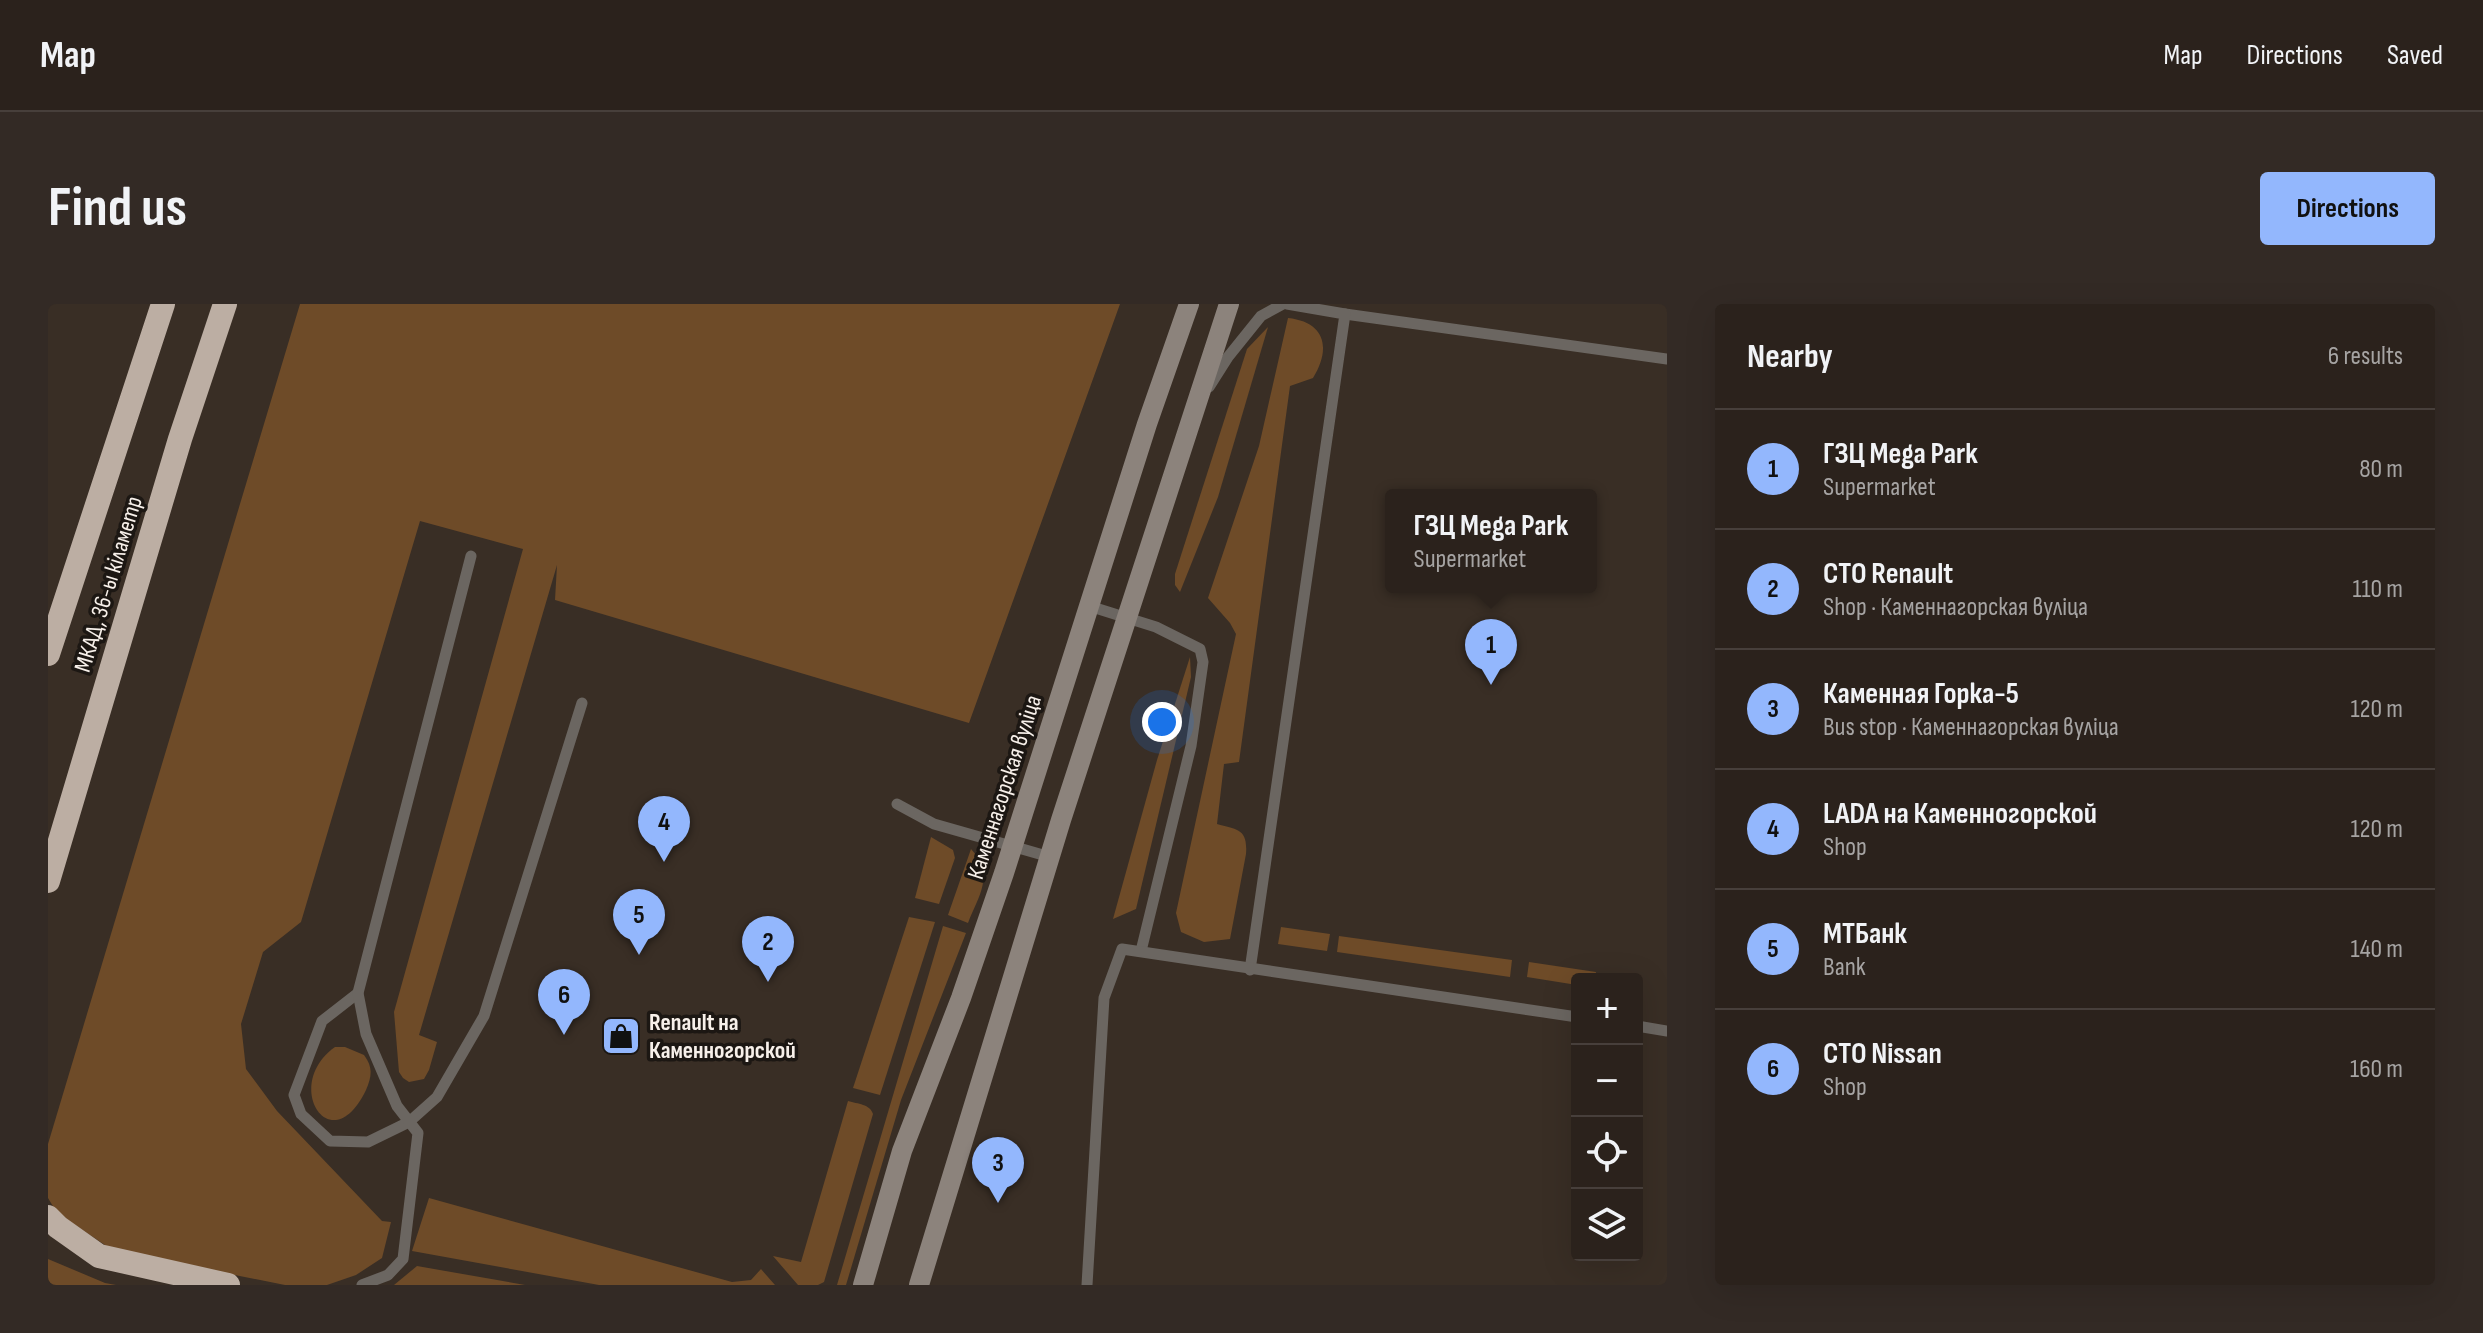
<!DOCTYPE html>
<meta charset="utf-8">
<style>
:root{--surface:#2b221c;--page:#332a25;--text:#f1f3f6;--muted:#a6a4a3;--line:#473f3b;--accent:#93b7fd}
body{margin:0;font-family:"Sofia Sans Condensed",sans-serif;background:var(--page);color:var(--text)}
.controls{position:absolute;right:24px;bottom:24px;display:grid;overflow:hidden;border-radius:8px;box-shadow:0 8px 32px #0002}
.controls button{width:72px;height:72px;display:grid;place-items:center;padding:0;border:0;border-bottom:2px solid var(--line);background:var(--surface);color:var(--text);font:40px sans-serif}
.you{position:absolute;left:1114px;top:418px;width:28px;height:28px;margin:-20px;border:6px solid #fff;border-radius:50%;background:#1a73e8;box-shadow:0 0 0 12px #1a73e833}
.badge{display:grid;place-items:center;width:52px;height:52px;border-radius:50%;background:var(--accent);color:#111;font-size:26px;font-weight:700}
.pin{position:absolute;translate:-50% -66px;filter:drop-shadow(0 2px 4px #0008)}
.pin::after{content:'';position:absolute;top:42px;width:28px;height:24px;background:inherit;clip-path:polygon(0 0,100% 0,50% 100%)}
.popup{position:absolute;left:1337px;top:185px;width:212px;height:104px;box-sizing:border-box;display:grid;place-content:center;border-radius:8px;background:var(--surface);filter:drop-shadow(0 2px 6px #0005);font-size:26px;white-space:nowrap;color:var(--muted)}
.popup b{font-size:30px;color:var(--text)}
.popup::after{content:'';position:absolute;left:50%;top:100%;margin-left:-16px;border:16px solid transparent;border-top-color:var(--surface)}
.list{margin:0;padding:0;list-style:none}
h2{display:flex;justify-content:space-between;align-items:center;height:104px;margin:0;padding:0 32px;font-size:34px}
h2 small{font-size:26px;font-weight:400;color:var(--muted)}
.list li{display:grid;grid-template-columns:52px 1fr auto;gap:24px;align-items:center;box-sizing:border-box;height:120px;padding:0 32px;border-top:2px solid var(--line)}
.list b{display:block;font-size:30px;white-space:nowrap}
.list p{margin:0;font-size:26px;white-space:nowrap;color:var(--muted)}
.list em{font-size:26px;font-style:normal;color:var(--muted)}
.icon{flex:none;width:44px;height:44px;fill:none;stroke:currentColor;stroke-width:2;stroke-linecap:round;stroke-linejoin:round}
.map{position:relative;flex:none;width:1619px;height:981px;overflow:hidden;border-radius:8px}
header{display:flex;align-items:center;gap:48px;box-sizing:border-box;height:112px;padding:0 40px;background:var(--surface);border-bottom:2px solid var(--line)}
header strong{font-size:38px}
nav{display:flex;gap:44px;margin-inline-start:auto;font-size:28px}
.intro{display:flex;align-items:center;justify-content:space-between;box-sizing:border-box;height:192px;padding:0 48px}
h1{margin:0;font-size:56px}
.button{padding:20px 36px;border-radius:8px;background:var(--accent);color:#111;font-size:28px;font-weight:700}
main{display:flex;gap:48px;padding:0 48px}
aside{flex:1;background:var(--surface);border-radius:8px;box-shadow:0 8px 32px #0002}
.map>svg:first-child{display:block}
</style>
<header>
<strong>Map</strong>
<nav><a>Map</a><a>Directions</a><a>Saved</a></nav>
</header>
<div class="intro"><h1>Find us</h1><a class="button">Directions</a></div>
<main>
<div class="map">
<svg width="1619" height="981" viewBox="0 0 1619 981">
<rect width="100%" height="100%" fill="#392e25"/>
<g fill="#6e4b28">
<polygon points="252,0 1072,0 921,419 507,296 509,261 371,731 389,738 381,766 376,775 361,778 355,774 351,768 346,708 475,245 372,217 253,618 215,648 193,720 198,765 229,807 334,917 343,918 334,954 308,971 279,981 237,981 66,947 9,909 0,894 0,840"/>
<path d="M 1240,14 C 1278,18 1283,45 1265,74 L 1242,82 L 1191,458 L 1176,460 L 1169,520 C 1189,526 1200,524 1198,550 L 1182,635 L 1156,638 L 1133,628 L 1128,609 L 1188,330 L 1182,319 L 1160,294 L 1211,142 Z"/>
<polygon points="1220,23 1170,193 1132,288 1127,281 1127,270 1199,45"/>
<polygon points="1142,353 1143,373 1088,605 1065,615 1109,456"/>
<polygon points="883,533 905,546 907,554 891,600 867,594"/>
<path d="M 923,545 C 947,571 931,591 920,619 L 900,611 Z"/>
<polygon points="861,613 887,618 832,791 805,784"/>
<polygon points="895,622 918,629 853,796 798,981 789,981"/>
<polygon points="1233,623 1282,630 1279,647 1230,640"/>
<polygon points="1291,632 1464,656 1462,673 1289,648"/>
<polygon points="1481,658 1548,668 1547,675 1529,675 1529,681 1479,673"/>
<path d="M 287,743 L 297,743 L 316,751 C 325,763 324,772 318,786 C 283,859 233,781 287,743 Z"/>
<path d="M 800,797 C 810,800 822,800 825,810 L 776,978 L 770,981 L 750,981 L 725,952 L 753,958 Z"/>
<polygon points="381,894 684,978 703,976 713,965 727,981 551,981 364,947"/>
<polygon points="0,955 57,979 68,981 0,981"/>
<polygon points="369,962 477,981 346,981"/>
</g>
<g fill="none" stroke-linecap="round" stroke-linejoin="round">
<g stroke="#6b6661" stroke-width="11">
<polyline points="1297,10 1619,55"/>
<polyline points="1161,83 1180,53 1213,12 1235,0"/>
<polyline points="1041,302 1108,323 1152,345 1155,358 1143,442 1093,647"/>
<polyline points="849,500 886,520 1002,553"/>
<polyline points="1202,666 1297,10 1239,0"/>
<polyline points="310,689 274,717 246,791 253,810 282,837 320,838 361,818 389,793 436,712 534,399"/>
<polyline points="1589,722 1619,727"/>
<polyline points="314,981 340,971 355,955 370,829 349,802 318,730 310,689 423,252"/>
<polyline points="1039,981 1056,694 1074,645 1529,713"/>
</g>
<g stroke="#8c837c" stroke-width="20">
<polyline points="815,981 854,847 913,694 956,569 1099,120 1141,0"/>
<polyline points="871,981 1013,516 1181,0"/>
</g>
<g stroke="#bcaea3" stroke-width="24">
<polyline points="0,350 115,0"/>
<polyline points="0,577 132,135 177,0"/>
<polyline points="0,913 10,923 51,952 180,981"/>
</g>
</g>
<defs>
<g id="shop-square" transform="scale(2)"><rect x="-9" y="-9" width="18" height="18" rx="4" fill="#93b7fd" stroke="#1c1713"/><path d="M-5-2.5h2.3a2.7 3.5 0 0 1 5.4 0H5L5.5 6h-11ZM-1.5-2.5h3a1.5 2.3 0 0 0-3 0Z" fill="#111"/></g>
</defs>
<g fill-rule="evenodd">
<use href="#shop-square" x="573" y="732"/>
</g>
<g text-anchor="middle" stroke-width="7" stroke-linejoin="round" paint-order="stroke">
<g font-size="24" fill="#f7f0ea" stroke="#1c1713">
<text transform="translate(60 280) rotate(-73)" y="8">МКАД, 36-ы кіламетр</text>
<text transform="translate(956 483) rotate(-72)" y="8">Каменнагорская вуліца</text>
</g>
<g font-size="24" font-weight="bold" fill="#f7f0ea" stroke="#1c1713" text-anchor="start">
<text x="601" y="726">Renault на<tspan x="601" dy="28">Каменногорской</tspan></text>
</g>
</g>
</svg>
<div class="controls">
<button>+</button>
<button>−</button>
<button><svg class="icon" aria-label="locate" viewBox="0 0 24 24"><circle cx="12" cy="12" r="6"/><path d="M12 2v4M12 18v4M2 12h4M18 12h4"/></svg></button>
<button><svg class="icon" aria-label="layers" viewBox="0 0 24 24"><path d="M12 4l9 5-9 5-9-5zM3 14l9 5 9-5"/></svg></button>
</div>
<div class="you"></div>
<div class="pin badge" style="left:1443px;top:381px">1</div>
<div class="popup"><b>ГЗЦ Mega Park</b>Supermarket</div>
<div class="pin badge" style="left:720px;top:678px">2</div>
<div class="pin badge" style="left:950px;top:899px">3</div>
<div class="pin badge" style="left:616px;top:558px">4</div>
<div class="pin badge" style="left:591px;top:651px">5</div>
<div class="pin badge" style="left:516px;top:731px">6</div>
</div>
<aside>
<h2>Nearby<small>6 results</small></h2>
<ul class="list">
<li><span class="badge">1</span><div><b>ГЗЦ Mega Park</b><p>Supermarket</p></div><em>80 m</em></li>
<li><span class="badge">2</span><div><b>СТО Renault</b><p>Shop · Каменнагорская вуліца</p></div><em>110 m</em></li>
<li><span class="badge">3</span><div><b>Каменная Горка-5</b><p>Bus stop · Каменнагорская вуліца</p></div><em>120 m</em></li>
<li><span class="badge">4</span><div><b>LADA на Каменногорской</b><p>Shop</p></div><em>120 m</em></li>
<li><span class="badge">5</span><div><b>МТБанк</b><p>Bank</p></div><em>140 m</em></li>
<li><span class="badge">6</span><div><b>СТО Nissan</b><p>Shop</p></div><em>160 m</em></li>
</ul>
</aside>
</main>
